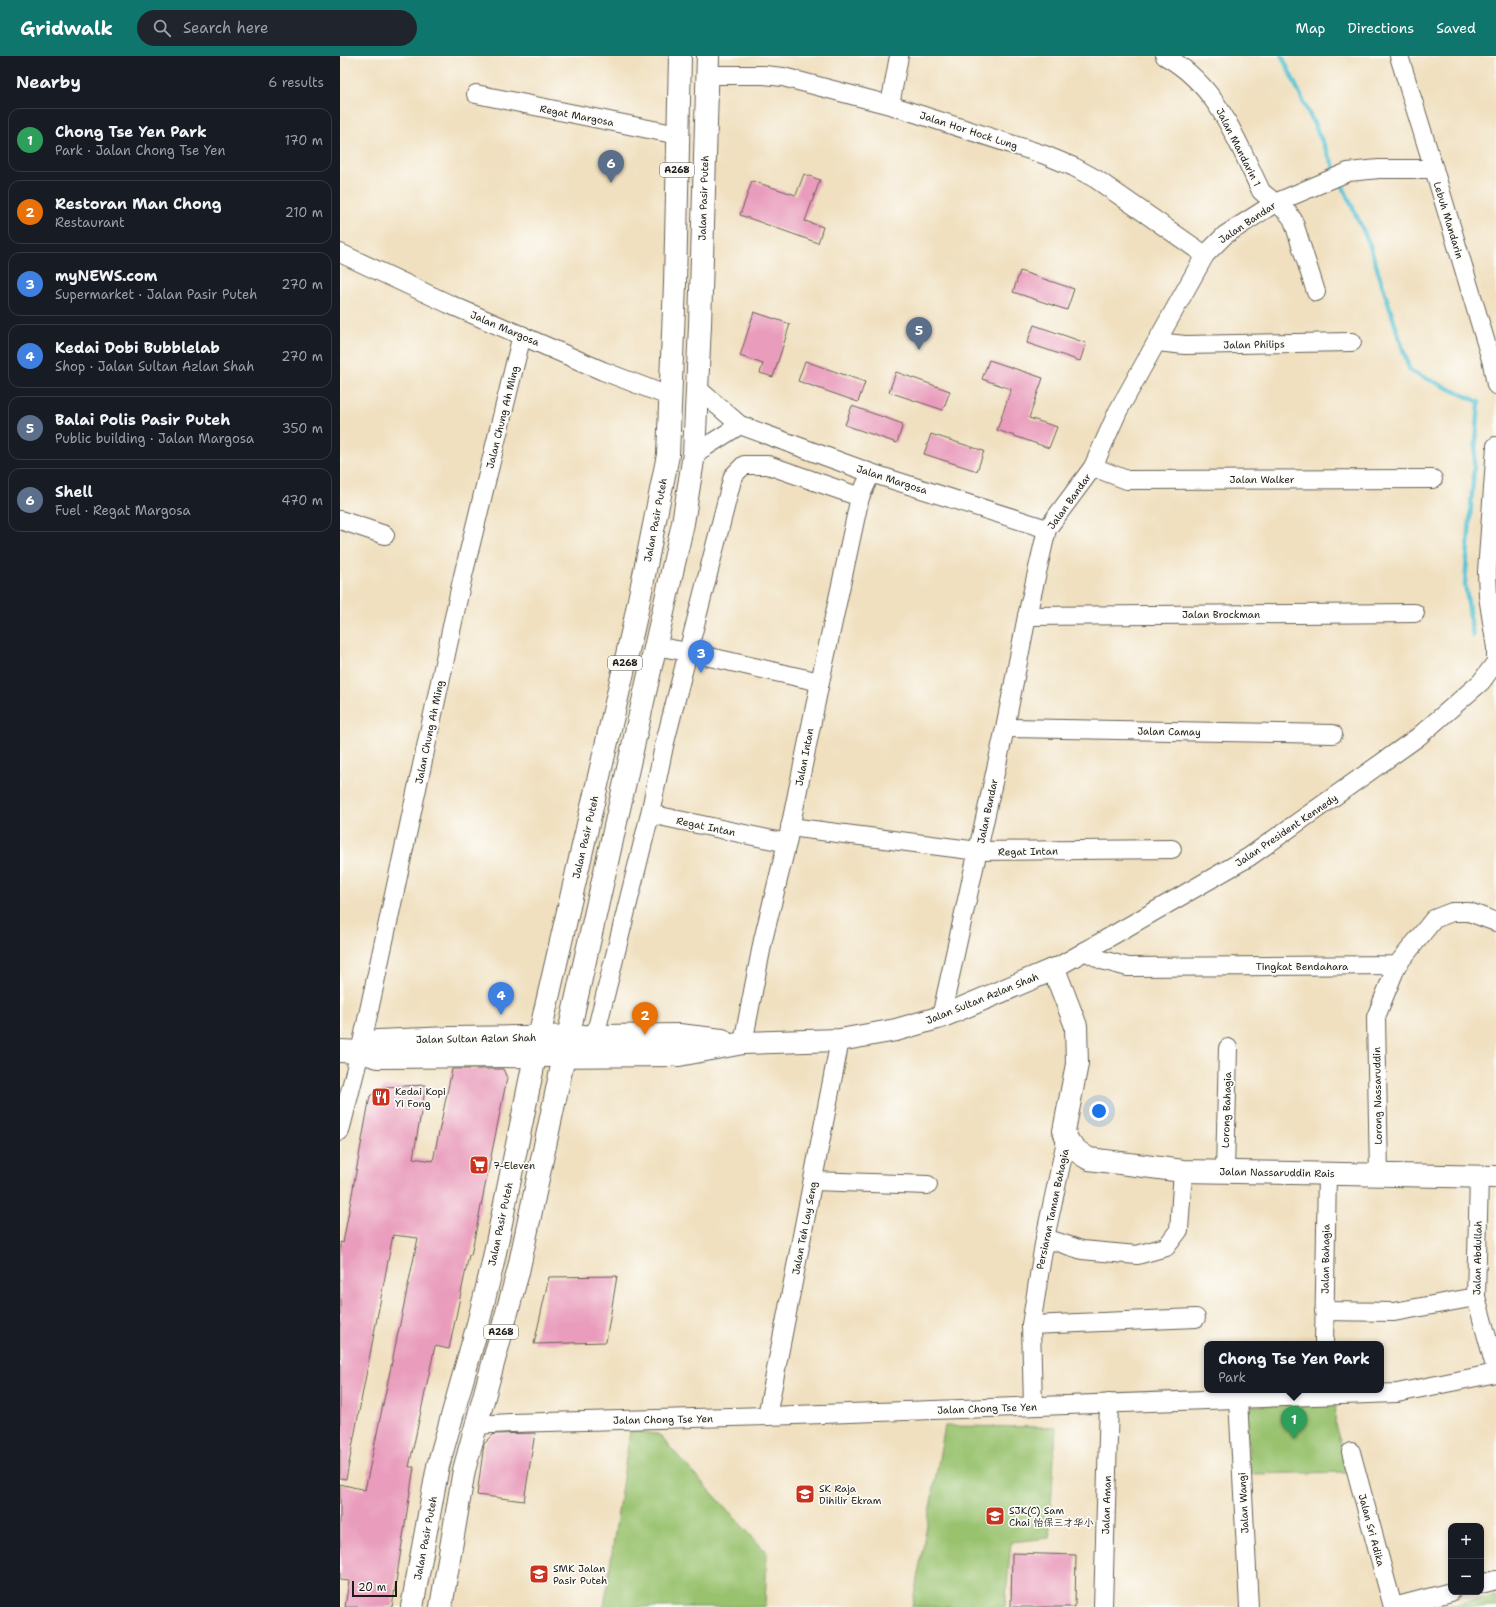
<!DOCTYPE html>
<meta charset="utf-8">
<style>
:root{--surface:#171b24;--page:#20242c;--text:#f1f3f6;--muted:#9ea1a6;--line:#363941;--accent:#0f766e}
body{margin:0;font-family:"Shantell Sans","LXGW WenKai TC",sans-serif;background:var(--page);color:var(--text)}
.controls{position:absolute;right:12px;bottom:12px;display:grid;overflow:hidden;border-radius:8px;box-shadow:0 2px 6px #0003}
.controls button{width:36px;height:36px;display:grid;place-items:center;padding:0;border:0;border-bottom:1px solid var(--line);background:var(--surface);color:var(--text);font:20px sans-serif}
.scale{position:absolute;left:12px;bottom:10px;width:45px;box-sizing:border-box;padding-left:4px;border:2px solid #1c1c1c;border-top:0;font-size:11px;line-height:14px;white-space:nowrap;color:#1c1c1c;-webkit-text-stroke:3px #fdfcf7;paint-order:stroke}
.you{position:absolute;left:759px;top:1055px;width:14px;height:14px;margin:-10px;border:3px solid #fff;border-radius:50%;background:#1a73e8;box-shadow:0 0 0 6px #1a73e833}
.badge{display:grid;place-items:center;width:26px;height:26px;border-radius:50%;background:var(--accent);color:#fff;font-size:13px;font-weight:700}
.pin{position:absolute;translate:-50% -33px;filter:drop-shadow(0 1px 2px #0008)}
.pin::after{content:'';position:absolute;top:21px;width:14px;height:12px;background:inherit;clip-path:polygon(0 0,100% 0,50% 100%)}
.popup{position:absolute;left:864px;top:1285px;width:180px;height:52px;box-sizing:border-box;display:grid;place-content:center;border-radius:8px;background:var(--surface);filter:drop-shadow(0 1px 3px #0005);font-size:13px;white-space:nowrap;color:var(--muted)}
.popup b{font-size:15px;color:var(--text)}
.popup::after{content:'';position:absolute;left:50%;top:100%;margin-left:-8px;border:8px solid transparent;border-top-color:var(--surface)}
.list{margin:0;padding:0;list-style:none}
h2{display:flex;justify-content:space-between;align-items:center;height:52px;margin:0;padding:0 16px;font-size:17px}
h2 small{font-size:13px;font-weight:400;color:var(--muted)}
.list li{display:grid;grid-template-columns:26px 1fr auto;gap:12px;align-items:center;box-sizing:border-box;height:64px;margin:0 8px 8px;padding:0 8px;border:1px solid var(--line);border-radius:12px}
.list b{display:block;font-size:15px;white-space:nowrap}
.list p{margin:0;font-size:13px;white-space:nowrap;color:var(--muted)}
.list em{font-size:13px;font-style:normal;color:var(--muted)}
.icon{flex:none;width:22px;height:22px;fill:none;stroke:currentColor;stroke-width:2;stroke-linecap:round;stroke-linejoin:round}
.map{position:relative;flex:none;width:1156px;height:1551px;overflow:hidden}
header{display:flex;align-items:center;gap:24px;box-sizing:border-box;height:56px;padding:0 20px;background:var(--accent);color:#fff}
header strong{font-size:19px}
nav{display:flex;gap:22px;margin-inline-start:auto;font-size:14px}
.search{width:280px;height:36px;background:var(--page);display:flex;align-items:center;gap:10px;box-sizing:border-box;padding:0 14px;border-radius:22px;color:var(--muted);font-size:15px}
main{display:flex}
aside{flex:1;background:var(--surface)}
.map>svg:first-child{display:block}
</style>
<header>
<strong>Gridwalk</strong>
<div class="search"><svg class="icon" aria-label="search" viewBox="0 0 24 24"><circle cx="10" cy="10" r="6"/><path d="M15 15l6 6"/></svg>Search here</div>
<nav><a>Map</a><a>Directions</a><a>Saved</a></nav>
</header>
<main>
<aside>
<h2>Nearby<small>6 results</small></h2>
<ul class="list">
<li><span class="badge" style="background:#2e9e5b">1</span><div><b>Chong Tse Yen Park</b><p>Park · Jalan Chong Tse Yen</p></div><em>170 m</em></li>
<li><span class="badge" style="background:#e8710a">2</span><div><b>Restoran Man Chong</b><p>Restaurant</p></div><em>210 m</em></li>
<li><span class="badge" style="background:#3f7fe0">3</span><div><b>myNEWS.com</b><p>Supermarket · Jalan Pasir Puteh</p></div><em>270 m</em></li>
<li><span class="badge" style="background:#3f7fe0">4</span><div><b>Kedai Dobi Bubblelab</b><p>Shop · Jalan Sultan Azlan Shah</p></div><em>270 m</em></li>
<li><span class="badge" style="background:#5c6f8a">5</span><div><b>Balai Polis Pasir Puteh</b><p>Public building · Jalan Margosa</p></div><em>350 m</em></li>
<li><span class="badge" style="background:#5c6f8a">6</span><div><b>Shell</b><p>Fuel · Regat Margosa</p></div><em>470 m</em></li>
</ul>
</aside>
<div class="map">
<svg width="1156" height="1551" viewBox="0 0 1156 1551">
<rect width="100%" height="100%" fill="#fdfcf7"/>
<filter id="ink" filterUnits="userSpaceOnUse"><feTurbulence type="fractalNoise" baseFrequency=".025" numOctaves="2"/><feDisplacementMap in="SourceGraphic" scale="8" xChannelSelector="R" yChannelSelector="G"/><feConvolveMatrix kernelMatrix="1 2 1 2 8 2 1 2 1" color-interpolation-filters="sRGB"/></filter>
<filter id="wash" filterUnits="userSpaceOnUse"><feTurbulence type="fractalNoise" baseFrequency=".012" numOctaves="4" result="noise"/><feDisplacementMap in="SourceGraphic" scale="16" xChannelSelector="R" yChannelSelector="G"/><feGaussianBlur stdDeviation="0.9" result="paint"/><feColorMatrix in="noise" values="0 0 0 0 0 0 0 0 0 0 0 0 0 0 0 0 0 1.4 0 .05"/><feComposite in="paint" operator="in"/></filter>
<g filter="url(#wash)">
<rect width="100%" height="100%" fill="#f0e0c0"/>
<g fill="#99c26e" stroke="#5a6f45">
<polygon points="996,1347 995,1369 1009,1416 910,1418 906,1350"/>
<polygon points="605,1370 716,1371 709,1482 671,1486 665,1551 572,1551"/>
<polygon points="290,1375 318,1378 427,1497 425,1551 264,1551"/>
<polygon points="1156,1540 1156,1551 1103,1551"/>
</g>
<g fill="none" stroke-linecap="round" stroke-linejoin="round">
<g stroke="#58c2d3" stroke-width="4.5">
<polyline points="942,0 997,117"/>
<polyline points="1000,124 1029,187 1070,315 1139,346 1125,528 1133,580"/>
</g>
</g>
<g id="blocks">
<g fill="#e99cbc">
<polygon points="464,118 480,124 465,165 483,171 478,187 400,159 412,125 456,139"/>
<polygon points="680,215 734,233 727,254 673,236"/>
<polygon points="414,256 450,268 433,321 420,317 423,308 400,300"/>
<polygon points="694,269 746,287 740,305 687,287"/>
<polygon points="649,304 703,322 689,362 717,371 709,392 657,374 671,333 642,323"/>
<polygon points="465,305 525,326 518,346 458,325"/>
<polygon points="556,316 610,335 603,354 549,336"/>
<polygon points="512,350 563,368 557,387 505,369"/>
<polygon points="591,378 644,395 637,415 584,398"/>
<polygon points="112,1013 163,1013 167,1022 131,1199 129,1199 109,1293 95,1290 69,1411 74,1411 52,1551 5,1551 9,1525 0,1524 0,1428 25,1434 78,1182 53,1179 6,1423 0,1422 0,1186 3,1187 30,1040 44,1031 86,1029 73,1102 93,1105"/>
<polygon points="277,1220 266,1286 194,1288 209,1221"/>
<polygon points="195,1377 184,1445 137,1439 144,1388 154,1378"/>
<polygon points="672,1497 736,1499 735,1551 671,1551"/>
</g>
</g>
</g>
<g filter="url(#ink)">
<use href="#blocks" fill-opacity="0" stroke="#666155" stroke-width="1"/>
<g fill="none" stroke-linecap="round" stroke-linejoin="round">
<g stroke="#666155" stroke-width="20">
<g id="minor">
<path d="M 825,0 C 878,30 896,83 921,135 C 932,146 946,151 953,164 L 976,236"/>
<polyline points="1059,0 1094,113 1152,307 1156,329"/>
<polyline points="367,19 424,19 443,21 550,49 705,99 734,111 756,123 865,199"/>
<polyline points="136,38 338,79"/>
<polyline points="550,49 559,0"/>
<polyline points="0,197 109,248 263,315 331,341"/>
<polyline points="817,286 845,289 1012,286"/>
<polyline points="357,332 400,369 531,417 707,473"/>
<polyline points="354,398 400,369"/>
<polyline points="753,411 787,424 1093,423"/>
<polyline points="0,464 45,479"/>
<polyline points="687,560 1075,557"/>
<polyline points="315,590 348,596 480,626"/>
<polyline points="1156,606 1156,592 1148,540 1147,516 1156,390"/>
<polyline points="665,672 993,678"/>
<polyline points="310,758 447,787"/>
<polyline points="450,771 638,795 832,793"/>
<polyline points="745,895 762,904 788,911 1057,909 1094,863 1112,856 1129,856 1156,866"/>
<polyline points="714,913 909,801 1078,681 1141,626 1156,606"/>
<polyline points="601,961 665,672 687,560 707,473 753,411 778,355 865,199 885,179 935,147 1008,116 1039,113 1094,113"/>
<polyline points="255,980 310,758 324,690 393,420 404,409 428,409 520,441"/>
<polyline points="403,987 423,884 447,787 480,626 520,441 531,417"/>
<polyline points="0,1075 20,996 122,524 182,279"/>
<polyline points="885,1116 888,992"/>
<polyline points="1039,1119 1036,961 1057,909"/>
<polyline points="1139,1121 1136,1241 1156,1314"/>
<polyline points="473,1125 588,1129"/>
<polyline points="705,1182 742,1194 797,1199 826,1191 839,1174 843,1115"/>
<polyline points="984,1255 1054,1256 1136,1241"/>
<polyline points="691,1269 856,1262"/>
<polyline points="984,1288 987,1117"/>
<polyline points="898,1343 909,1551"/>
<polyline points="693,1350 691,1269 705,1182 726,1085"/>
<polyline points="427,1360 500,984"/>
<polyline points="135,1369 171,1367 427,1360 1057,1337 1156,1317"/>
<polyline points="1011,1396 1053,1551"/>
<polyline points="1141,1528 1156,1524"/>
<polyline points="763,1551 769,1347"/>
<polyline points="1054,1551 1111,1536"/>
</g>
</g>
<g stroke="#666155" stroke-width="24">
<g id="major">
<path d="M 0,995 L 20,996 L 38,1001 L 339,999 L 403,987 L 500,984 L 556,974 L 601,961 L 714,913 L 736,970 L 737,1008 L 724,1075 C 728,1090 736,1095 749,1103 L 843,1115 L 1156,1121"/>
<polyline points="20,996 38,985 110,982 339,979 382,984"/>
<polyline points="72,1551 98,1410 137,1272 152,1211 199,981 295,564 328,399 335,228 340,0"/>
<polyline points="101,1551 124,1414 178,1216 235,949 343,467 354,398 360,269 368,0"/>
</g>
</g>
<use href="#minor" stroke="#fff" stroke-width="18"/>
<use href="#major" stroke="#fff" stroke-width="22"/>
</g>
</g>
<defs>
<g id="restaurant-square" transform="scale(1)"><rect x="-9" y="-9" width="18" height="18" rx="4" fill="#c8321e" stroke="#fdfcf7"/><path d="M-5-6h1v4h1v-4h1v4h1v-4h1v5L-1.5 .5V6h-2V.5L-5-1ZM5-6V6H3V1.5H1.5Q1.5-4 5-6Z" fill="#fff"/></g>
<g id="supermarket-square" transform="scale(1)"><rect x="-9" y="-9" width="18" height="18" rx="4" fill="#c8321e" stroke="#fdfcf7"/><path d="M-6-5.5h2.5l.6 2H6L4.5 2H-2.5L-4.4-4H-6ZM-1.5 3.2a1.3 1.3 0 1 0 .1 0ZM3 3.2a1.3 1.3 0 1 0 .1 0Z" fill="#fff"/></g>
<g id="school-square" transform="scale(1)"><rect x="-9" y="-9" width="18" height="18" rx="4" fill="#c8321e" stroke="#fdfcf7"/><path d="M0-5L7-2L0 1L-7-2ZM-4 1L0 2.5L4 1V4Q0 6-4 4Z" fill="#fff"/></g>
</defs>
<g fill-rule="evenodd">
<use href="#restaurant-square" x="41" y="1041"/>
<use href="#supermarket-square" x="139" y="1109"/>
<use href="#school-square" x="465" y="1438"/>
<use href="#school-square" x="655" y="1460"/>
<use href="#school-square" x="199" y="1518"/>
</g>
<g text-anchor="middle" stroke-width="3.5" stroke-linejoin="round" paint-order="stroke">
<g fill="#fdfcf7" stroke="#605f5e" stroke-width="1">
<rect x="320" y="107" width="34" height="14" rx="3"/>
<rect x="268" y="600" width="34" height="14" rx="3"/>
<rect x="144" y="1269" width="34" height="14" rx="3"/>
</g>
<g font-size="9" font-weight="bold" fill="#1c1c1c">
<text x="337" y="117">A268</text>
<text x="285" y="610">A268</text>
<text x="161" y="1279">A268</text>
</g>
<g font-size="10" fill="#1c1c1c" stroke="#fdfcf7">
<text transform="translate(237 59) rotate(11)" y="4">Regat Margosa</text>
<text transform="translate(629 74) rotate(18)" y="4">Jalan Hor Hock Lung</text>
<text transform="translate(899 91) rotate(63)" y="4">Jalan Mandarin 1</text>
<text transform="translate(363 142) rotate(-88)" y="4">Jalan Pasir Puteh</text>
<text transform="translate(1109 164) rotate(73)" y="4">Lebuh Mandarin</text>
<text transform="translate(907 166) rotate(-34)" y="4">Jalan Bandar</text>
<text transform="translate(165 272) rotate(23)" y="4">Jalan Margosa</text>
<text transform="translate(914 288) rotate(-1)" y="4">Jalan Philips</text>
<text transform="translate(162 361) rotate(-76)" y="4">Jalan Chung Ah Ming</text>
<text transform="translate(552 423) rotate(18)" y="4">Jalan Margosa</text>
<text x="922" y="427">Jalan Walker</text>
<text transform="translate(729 445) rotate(-54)" y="4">Jalan Bandar</text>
<text transform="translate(315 464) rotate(-79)" y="4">Jalan Pasir Puteh</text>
<text x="881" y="562">Jalan Brockman</text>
<text transform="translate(829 675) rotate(1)" y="4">Jalan Camay</text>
<text transform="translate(89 676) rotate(-78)" y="4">Jalan Chung Ah Ming</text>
<text transform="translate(464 701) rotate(-79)" y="4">Jalan Intan</text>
<text transform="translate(647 755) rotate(-78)" y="4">Jalan Bandar</text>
<text transform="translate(366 770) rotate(12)" y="4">Regat Intan</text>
<text transform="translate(946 774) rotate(-34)" y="4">Jalan President Kennedy</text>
<text transform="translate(245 781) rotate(-77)" y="4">Jalan Pasir Puteh</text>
<text transform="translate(688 795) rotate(-1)" y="4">Regat Intan</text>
<text x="962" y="914">Tingkat Bendahara</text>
<text transform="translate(642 942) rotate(-22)" y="4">Jalan Sultan Azlan Shah</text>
<text transform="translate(136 982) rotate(-1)" y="4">Jalan Sultan Azlan Shah</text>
<text transform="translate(1037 1040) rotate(-91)" y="4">Lorong Nassaruddin</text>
<text transform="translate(886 1054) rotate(-88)" y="4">Lorong Bahagia</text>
<text transform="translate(937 1116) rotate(1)" y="4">Jalan Nassaruddin Rais</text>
<text transform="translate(712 1153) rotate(-78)" y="4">Persiaran Taman Bahagia</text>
<text transform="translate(160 1168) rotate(-78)" y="4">Jalan Pasir Puteh</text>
<text transform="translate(464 1172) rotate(-79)" y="4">Jalan Teh Lay Seng</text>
<text transform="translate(1137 1202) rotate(-89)" y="4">Jalan Abdullah</text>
<text transform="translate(985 1203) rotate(-89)" y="4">Jalan Bahagia</text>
<text transform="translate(647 1352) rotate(-2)" y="4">Jalan Chong Tse Yen</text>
<text transform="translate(323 1363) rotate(-1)" y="4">Jalan Chong Tse Yen</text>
<text transform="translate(903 1447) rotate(-93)" y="4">Jalan Wangi</text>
<text transform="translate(766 1449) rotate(-88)" y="4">Jalan Aman</text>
<text transform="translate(1032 1474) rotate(75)" y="4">Jalan Sri Adika</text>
<text transform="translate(85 1482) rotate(-79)" y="4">Jalan Pasir Puteh</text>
</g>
<g font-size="10" fill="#1c1c1c" stroke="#fdfcf7" text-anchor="start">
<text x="55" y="1039">Kedai Kopi<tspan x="55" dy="12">Yi Fong</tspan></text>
<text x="153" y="1113">7-Eleven</text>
<text x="479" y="1436">SK Raja<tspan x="479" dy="12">Dihilir Ekram</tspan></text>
<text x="669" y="1458">SJK(C) Sam<tspan x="669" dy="12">Chai 怡保三才华小</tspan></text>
<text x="213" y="1516">SMK Jalan<tspan x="213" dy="12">Pasir Puteh</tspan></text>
</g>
</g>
</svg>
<div class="controls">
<button>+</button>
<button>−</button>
</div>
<div class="scale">20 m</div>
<div class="you"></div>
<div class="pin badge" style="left:954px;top:1383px;background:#2e9e5b">1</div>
<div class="popup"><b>Chong Tse Yen Park</b>Park</div>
<div class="pin badge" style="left:305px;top:979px;background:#e8710a">2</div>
<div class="pin badge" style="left:361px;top:617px;background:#3f7fe0">3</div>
<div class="pin badge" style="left:161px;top:959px;background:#3f7fe0">4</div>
<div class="pin badge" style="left:579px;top:294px;background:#5c6f8a">5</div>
<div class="pin badge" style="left:271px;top:127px;background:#5c6f8a">6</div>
</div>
</main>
